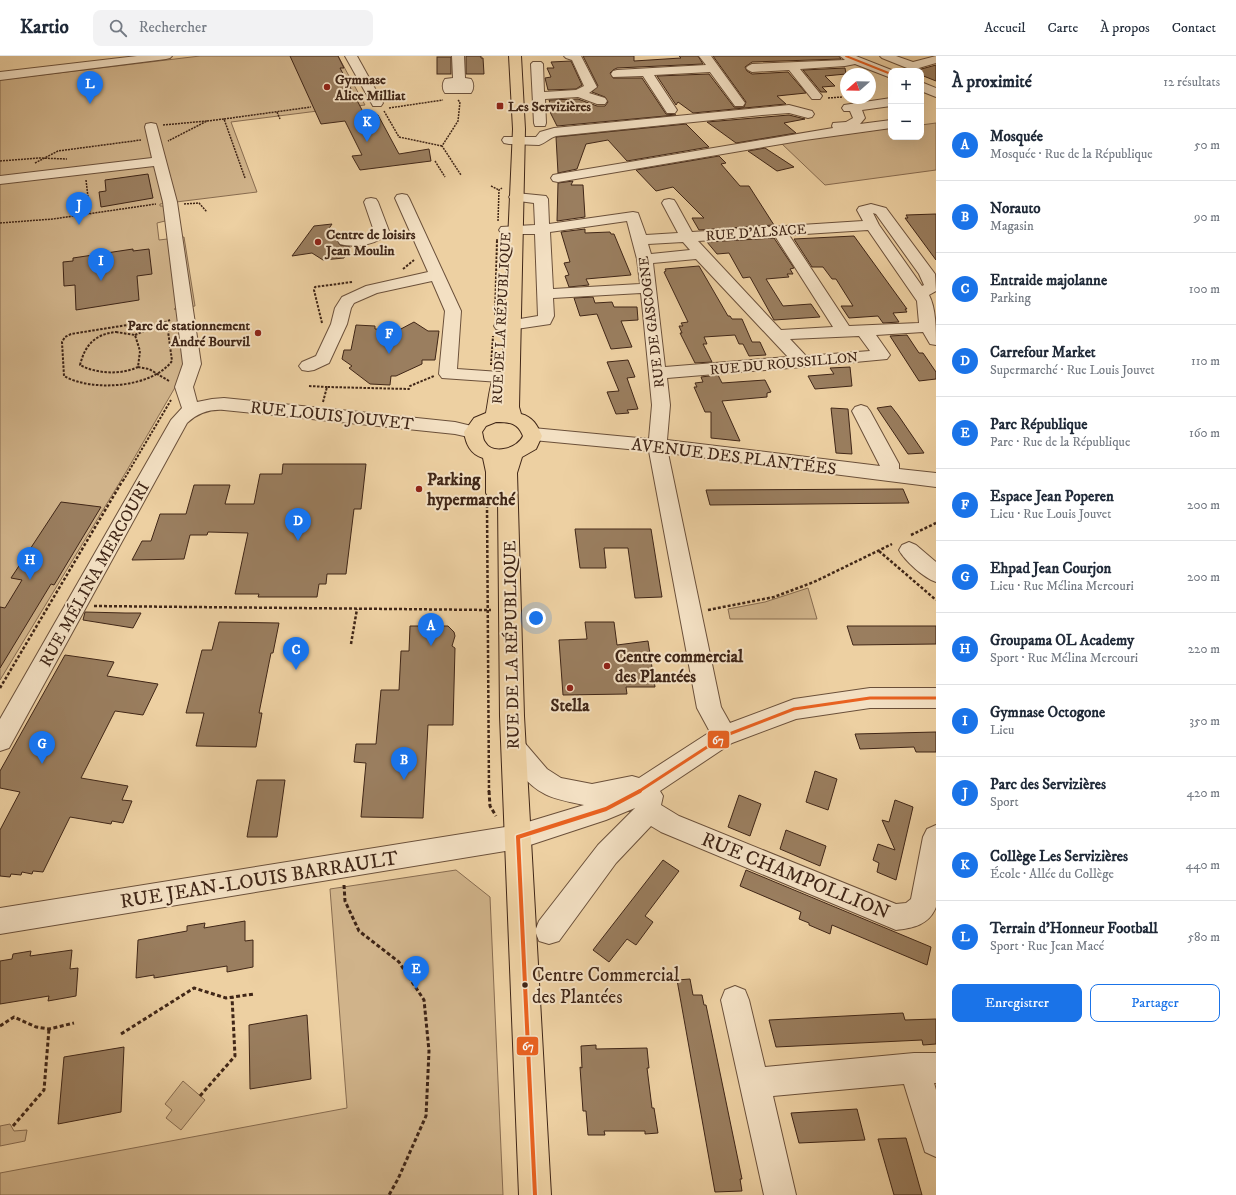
<!DOCTYPE html>
<html lang="fr">
<meta charset="utf-8">
<style>
:root{--surface:#fff;--page:#f2f2f3;--text:#1f2937;--muted:#747a83;--line:#e0e1e3;--accent:#1a73e8}
body{margin:0;font-family:"IM FELL DW Pica",serif;background:var(--page);color:var(--text)}
.controls{position:absolute;right:12px;top:12px;display:grid;overflow:hidden;border-radius:8px;box-shadow:0 4px 16px #0002}
.controls button{width:36px;height:36px;display:grid;place-items:center;padding:0;border:0;border-bottom:1px solid var(--line);background:var(--surface);color:var(--text);font:20px sans-serif}
.compass{position:absolute;left:840px;top:12px;width:36px;height:36px;border-radius:50%;background:var(--surface);box-shadow:0 4px 16px #0002;rotate:250deg}
.you{position:absolute;left:536px;top:562px;width:14px;height:14px;margin:-10px;border:3px solid #fff;border-radius:50%;background:#1a73e8;box-shadow:0 0 0 6px #1a73e833}
.badge{display:grid;place-items:center;width:26px;height:26px;border-radius:50%;background:var(--accent);color:#fff;font-size:13px;font-weight:700}
.pin{position:absolute;translate:-50% -33px;filter:drop-shadow(0 1px 2px #0008)}
.pin::after{content:'';position:absolute;top:21px;width:14px;height:12px;background:inherit;clip-path:polygon(0 0,100% 0,50% 100%)}
.list{margin:0;padding:0;list-style:none}
h2{display:flex;justify-content:space-between;align-items:center;height:52px;margin:0;padding:0 16px;font-size:17px}
h2 small{font-size:13px;font-weight:400;color:var(--muted)}
.list li{display:grid;grid-template-columns:26px 1fr auto;gap:12px;align-items:center;box-sizing:border-box;height:72px;padding:0 16px;border-top:1px solid var(--line)}
.list b{display:block;font-size:15px;white-space:nowrap}
.list p{margin:0;font-size:13px;white-space:nowrap;color:var(--muted)}
.list em{font-size:13px;font-style:normal;color:var(--muted)}
.actions{display:flex;gap:8px;padding:12px 16px}
.actions a{flex:1;padding:9px 0;border:1px solid var(--accent);border-radius:8px;text-align:center;font-size:14px;color:var(--accent)}
.actions .main{background:var(--accent);color:#fff}
.icon{flex:none;width:22px;height:22px;fill:none;stroke:currentColor;stroke-width:2;stroke-linecap:round;stroke-linejoin:round}
.map{position:relative;flex:none;width:936px;height:1139px;overflow:hidden}
header{display:flex;align-items:center;gap:24px;box-sizing:border-box;height:56px;padding:0 20px;background:var(--surface);border-bottom:1px solid var(--line)}
header strong{font-size:19px}
nav{display:flex;gap:22px;margin-inline-start:auto;font-size:14px}
.search{width:280px;height:36px;background:var(--page);display:flex;align-items:center;gap:10px;box-sizing:border-box;padding:0 14px;border-radius:8px;color:var(--muted);font-size:15px}
main{display:flex}
aside{flex:1;background:var(--surface)}
.map>svg:first-child{display:block}
</style>
<header>
<strong>Kartio</strong>
<div class="search"><svg class="icon" aria-label="search" viewBox="0 0 24 24"><circle cx="10" cy="10" r="6"/><path d="M15 15l6 6"/></svg>Rechercher</div>
<nav><a>Accueil</a><a>Carte</a><a>À propos</a><a>Contact</a></nav>
</header>
<main>
<div class="map">
<svg width="936" height="1139" viewBox="0 0 936 1139">
<rect width="100%" height="100%" fill="#edd0a2"/>
<filter id="stains"><feTurbulence type="fractalNoise" baseFrequency=".005" numOctaves="4"/><feColorMatrix values="0 0 0 0 .2 0 0 0 0 .09 0 0 0 0 .02 0 0 0 .5 -.17"/></filter>
<radialGradient id="worn" r=".72"><stop offset=".6" stop-color="#630" stop-opacity="0"/><stop offset="1" stop-color="#630" stop-opacity=".3"/></radialGradient>
<g fill="#d0b38a" stroke="#886c50">
<polygon points="200,0 338,0 365,49 231,66 257,136 160,148 160,150 163,150 165,157 169,164 157,167 159,184 184,181 195,250 174,253 179,254 188,309 126,416 0,624 0,24"/>
<polygon points="936,67 936,114 825,129 781,87 891,72 891,81 921,81 921,69"/>
<polygon points="808,532 817,563 730,563 728,553 765,546"/>
<polygon points="456,814 490,841 503,1139 0,1139 0,1117 347,1052 330,833"/>
<polygon points="183,1025 205,1044 181,1074 166,1062 172,1054 165,1048"/>
<polygon points="10,1068 14,1075 27,1074 25,1085 0,1090 0,1070"/>
</g>
<g fill="#9a7e5f" stroke="#402617">
<polygon points="290,0 338,0 344,12 340,12 361,52 363,56 378,59 399,98 429,93 431,105 360,114 352,100 362,99 345,65 321,68"/>
<polygon points="466,0 481,0 481,2 483,2 484,18 466,18"/>
<polygon points="583,0 634,0 634,5 681,2 679,0 698,0 703,8 617,12 613,14 610,17 613,22 642,22 666,58 676,59 557,70 548,52 552,52 549,44 578,43 597,50 605,50 608,46 605,41 592,36 598,30"/>
<polygon points="713,0 839,0 841,3 752,6 745,11 747,15 752,18 788,16 806,37 777,40 786,48 693,57 678,46 676,49 657,20 709,18 734,51 744,51 746,46"/>
<rect x="437" y="1" width="14" height="17"/>
<polygon points="571,5 582,29 576,33 548,34 545,22 551,21 547,12 554,12 551,6"/>
<polygon points="936,9 936,25 921,19 921,15 914,15"/>
<polygon points="845,12 846,18 825,20 835,30 822,31 827,36 821,36 803,14"/>
<polygon points="789,59 805,63 784,67 796,77 736,87 707,66"/>
<polygon points="686,68 709,91 627,105 608,84 586,88 577,113 558,117 556,81"/>
<polygon points="765,92 794,111 777,115 748,95"/>
<polygon points="719,100 726,107 721,108 740,130 749,130 774,169 699,174 692,162 704,162 673,131 656,135 636,114"/>
<polygon points="148,118 153,142 101,151 99,136 106,135 105,124"/>
<polygon points="573,125 571,129 583,129 585,161 557,165 558,127"/>
<polygon points="936,158 936,204 905,162 908,162 906,159"/>
<polygon points="332,168 326,177 337,184 340,189 350,191 344,202 323,204 312,197 292,200 314,170"/>
<polygon points="585,173 585,177 610,176 611,178 614,178 631,219 586,223 589,229 569,231 565,220 569,219 564,207 570,206 561,176"/>
<polygon points="854,180 907,253 905,253 907,256 893,257 899,266 883,267 878,260 849,262 841,250 853,250 836,223 832,223 823,211 812,211 794,183"/>
<polygon points="774,182 794,212 790,213 793,218 787,218 789,221 766,223 783,250 811,248 820,261 774,264 750,221 743,222 729,197 717,198 707,186"/>
<polygon points="133,193 133,195 149,193 152,218 137,220 139,244 76,254 75,229 64,230 63,206 73,205 73,202"/>
<polygon points="699,210 728,260 730,260 732,263 742,263 752,286 760,286 766,299 749,300 743,288 739,288 735,279 704,281 707,288 703,288 712,306 695,307 680,277 682,277 679,270 683,270 681,267 688,266 664,216 666,215 665,213"/>
<polygon points="593,241 595,247 612,246 614,251 637,251 638,264 621,265 632,291 611,293 597,258 580,260 574,242"/>
<polygon points="414,266 428,275 439,275 435,304 422,304 422,308 396,320 391,320 390,329 370,328 349,312 352,310 342,303 344,294 351,294 356,269 375,270 375,273 399,274"/>
<polygon points="907,279 919,297 923,297 936,316 936,323 919,325 890,280"/>
<polygon points="628,304 635,321 627,322 638,353 627,354 629,357 616,358 607,336 619,335 607,306"/>
<polygon points="850,311 852,330 815,333 808,320 834,318 830,312"/>
<polygon points="718,319 722,327 765,324 771,336 767,337 767,341 722,345 740,385 711,382 711,356 705,356 694,331 697,331 695,327 703,326 701,321"/>
<polygon points="891,350 898,359 924,397 908,398 877,352"/>
<polygon points="831,352 848,353 852,398 836,397"/>
<polygon points="283,408 366,408 361,453 354,453 346,518 327,518 326,528 319,528 317,541 258,541 259,538 235,538 248,477 208,476 207,479 190,479 184,503 132,504 142,485 151,485 160,458 186,458 194,429 230,429 225,448 254,448 260,418 282,418"/>
<polygon points="903,433 909,447 710,449 706,434"/>
<polygon points="61,446 101,451 54,529 51,528 0,612 0,551 5,552 22,524 11,522"/>
<polygon points="575,473 651,473 662,541 635,542 628,492 604,492 606,512 580,512"/>
<polygon points="85,556 125,557 141,557 133,572 83,564"/>
<polygon points="219,566 279,567 273,597 271,597 259,657 262,657 256,691 196,690 204,657 186,657 202,594 212,594"/>
<polygon points="585,566 614,566 617,589 648,585 655,631 626,631 627,638 563,639 559,584 587,583"/>
<polygon points="410,570 448,570 454,576 455,580 452,590 455,592 453,669 428,669 423,762 361,761 366,707 354,706 356,688 376,688 381,634 399,634 401,595 409,595"/>
<polygon points="847,570 936,570 936,588 853,589"/>
<polygon points="65,599 114,606 107,620 158,628 143,659 115,655 81,722 128,730 122,744 132,745 123,767 112,765 111,768 70,761 43,816 33,815 32,818 22,816 21,819 11,818 10,821 0,820 0,774 20,736 0,732 0,715"/>
<polygon points="936,676 936,696 916,696 914,691 860,693 855,678"/>
<polygon points="815,715 837,723 828,754 806,746"/>
<polygon points="257,724 285,724 277,781 247,781"/>
<polygon points="739,739 761,748 750,780 728,771"/>
<polygon points="895,744 913,751 896,824 877,816 879,807 873,804 878,788 895,794 882,764 889,766"/>
<polygon points="786,774 826,790 820,810 780,793"/>
<polygon points="663,804 679,815 645,860 653,866 636,889 627,883 609,906 593,894"/>
<polygon points="746,814 931,891 927,909 832,869 830,878 809,869 809,867 799,863 801,856 740,830"/>
<polygon points="245,865 245,885 253,884 253,911 227,916 227,910 154,922 154,919 136,922 138,884 187,875 187,870 205,867 204,872"/>
<polygon points="72,894 70,913 78,912 76,940 48,945 49,940 0,948 0,905 12,903 13,898 31,895 30,900"/>
<polygon points="690,923 693,939 702,939 704,949 706,949 742,1123 740,1123 742,1135 715,1136 677,924"/>
<polygon points="903,957 905,964 936,963 936,988 923,989 922,984 776,991 769,964"/>
<polygon points="307,959 311,1023 250,1033 249,969"/>
<polygon points="596,989 596,993 647,992 649,1012 647,1012 652,1052 654,1052 658,1077 645,1078 645,1075 604,1075 605,1079 588,1079 586,1055 583,1055 580,1011 582,1012 581,990"/>
<polygon points="124,991 121,1056 58,1068 64,1001"/>
<polygon points="857,1053 865,1084 799,1087 791,1057"/>
<polygon points="906,1082 922,1139 894,1139 878,1083"/>
</g>
<g fill="none" stroke-linecap="round" stroke-linejoin="round">
<g stroke="#6b503a" stroke-width="2">
<g id="minor">
<polygon points="137,0 172,0 170,2 166,3 0,24 0,16"/>
<polygon points="345,0 357,0 383,47 381,50 373,50"/>
<path d="M 452,0 L 464,0 L 465,22 L 471,23 C 474,27 474,33 471,37 L 445,37 C 442,33 442,27 445,23 L 453,22 Z"/>
<polygon points="564,0 581,0 597,31 589,37 605,42 607,45 605,48 597,48 578,41 545,43 546,67 545,70 535,70 534,67 531,8 533,6 541,6 543,8 544,36 576,34 584,30 572,4 566,2"/>
<polygon points="699,0 711,0 745,47 743,50 735,50 710,16 654,19 677,54 675,57 667,57 643,20 613,21 611,18 613,15 617,14 706,9"/>
<polygon points="840,0 856,0 894,15 891,15 891,22 855,8 845,10 800,13 822,40 820,43 812,43 789,14 752,16 748,14 746,12 748,10 752,8 845,4"/>
<polygon points="880,0 896,0 913,6 936,0 936,7 912,14 882,2"/>
<polygon points="921,26 936,32 936,41 921,35"/>
<polygon points="891,42 891,50 862,54 865,62 860,68 891,64 891,72 805,84 558,126 553,125 551,122 553,119 558,118 833,72 832,70 833,67 846,66 853,62 850,55 844,55 842,52 844,49"/>
<path d="M 789,49 L 812,55 L 814,58 L 812,61 L 808,62 L 789,57 L 762,59 L 556,80 C 549,82 546,87 539,89 L 509,88 L 504,87 L 502,84 L 504,81 L 536,81 L 540,76 L 554,72 Z"/>
<path d="M 151,67 L 156,68 L 157,71 L 177,146 L 201,308 L 193,331 L 197,346 L 212,343 L 224,342 L 455,366 L 480,372 L 482,376 L 480,380 L 473,382 L 455,378 L 224,354 C 209,353 198,357 187,367 L 9,692 L 0,695 L 0,663 L 171,364 L 182,352 L 175,331 L 183,308 L 163,146 L 154,110 L 0,128 L 0,120 L 152,102 L 145,71 L 146,68 Z"/>
<path d="M 516,137 L 546,140 L 548,143 L 549,168 L 633,156 L 638,157 L 646,179 L 678,177 L 662,147 L 664,144 L 669,143 L 674,144 L 676,147 L 692,176 L 863,165 L 857,154 L 859,151 L 871,148 L 886,152 L 935,218 L 936,235 L 929,239 C 936,252 936,274 936,289 L 930,288 L 923,276 L 876,279 L 890,299 L 887,303 L 802,311 L 667,322 L 670,349 L 667,384 L 880,410 L 852,355 L 855,351 L 861,349 L 867,351 L 870,355 L 899,408 L 899,413 L 936,417 L 936,431 L 668,397 L 721,651 L 730,667 L 794,643 L 870,632 L 936,632 L 936,652 L 870,652 L 796,663 L 732,687 L 660,735 L 663,740 L 661,749 L 679,760 L 896,848 L 906,847 L 911,843 L 923,781 L 927,773 L 936,769 L 936,851 C 929,869 913,872 896,874 L 661,776 L 651,770 L 616,807 L 559,885 L 549,888 L 539,885 L 535,875 L 539,865 L 598,789 L 635,752 L 606,764 L 518,793 L 0,878 L 0,852 L 518,769 L 584,749 C 550,742 539,740 516,713 C 511,706 506,700 502,692 L 505,685 L 514,682 L 523,685 L 547,713 L 561,722 L 592,728 L 632,720 L 639,722 L 710,676 L 697,652 L 649,395 L 533,384 L 526,382 L 524,378 L 526,374 L 533,372 L 649,383 L 652,349 L 641,237 L 553,242 L 554,260 L 550,268 L 502,275 L 496,273 L 494,270 L 496,267 L 538,260 L 535,178 L 506,178 L 501,177 L 499,174 L 501,171 L 535,169 L 534,147 L 511,144 L 509,141 L 511,138 ZM 873,157 L 876,158 L 919,218 L 924,229 L 922,230 L 879,169 ZM 627,165 L 637,203 L 640,228 L 553,233 L 550,176 ZM 868,174 L 917,245 L 919,267 L 849,270 L 789,179 ZM 775,180 L 833,271 L 781,274 L 698,185 ZM 683,186 L 690,194 L 651,198 L 648,188 ZM 696,203 L 788,301 L 665,311 L 653,207 ZM 859,280 L 870,295 L 806,300 L 790,283 Z"/>
<polygon points="402,138 407,139 409,142 461,255 457,313 500,316 506,317 509,321 506,325 500,326 442,322 439,318 445,255 432,225 377,237 354,247 351,252 347,268 329,307 314,314 308,315 302,314 299,310 302,306 316,300 331,268 335,252 342,241 366,230 428,216 395,142 397,139"/>
<path d="M 371,142 L 376,143 L 378,146 L 389,175 C 380,189 355,192 340,188 L 338,185 L 340,182 L 366,179 L 374,175 L 364,146 L 366,143 Z"/>
<path d="M 909,486 L 916,489 L 936,506 L 936,526 C 924,522 905,505 899,494 L 902,489 Z"/>
<polygon points="735,930 745,934 749,944 765,1011 914,997 936,997 936,1027 934,1027 936,1034 936,1101 925,1096 904,1028 773,1040 796,1139 764,1139 721,944 725,934"/>
</g>
</g>
<g stroke="#402617" stroke-width="2">
<path id="major" d="M 509,0 L 521,0 L 525,73 L 519,351 L 521,358 C 533,361 537,369 542,380 L 536,393 L 522,401 L 517,417 L 524,660 L 551,1139 L 519,1139 L 500,660 L 498,443 L 489,442 L 486,437 L 486,416 L 483,402 C 470,398 466,388 464,376 L 474,362 L 486,357 C 488,348 490,326 494,321 L 502,320 L 513,73 ZM 496,366 C 510,366 518,367 523,380 C 518,392 493,400 485,386 C 483,384 483,379 482,376 L 486,370 Z"/>
</g>
<g stroke="#402617" stroke-width="1.5" stroke-dasharray="2 1" stroke-linecap="butt">
<polyline points="828,42 842,41"/>
<polyline points="458,44 460,46 458,65 442,90 461,119"/>
<polyline points="389,52 443,44"/>
<polyline points="384,55 399,81 442,90"/>
<polyline points="277,56 280,63"/>
<polyline points="224,63 311,51"/>
<polyline points="207,65 224,63 245,122"/>
<polyline points="163,69 207,65 168,85"/>
<polyline points="0,105 39,102 67,103"/>
<polyline points="435,105 445,121"/>
<polyline points="35,107 58,95 141,84"/>
<polyline points="86,124 90,158"/>
<polyline points="491,130 499,134"/>
<polyline points="184,148 199,147 207,156"/>
<polyline points="498,165 499,134 502,132"/>
<polyline points="0,167 53,163 156,148"/>
<polyline points="497,185 497,182"/>
</g>
<g stroke="#402617" stroke-width="2" stroke-dasharray="2.5 1.5" stroke-linecap="butt">
<polyline points="403,213 414,204"/>
<polyline points="495,259 497,184"/>
<path d="M 140,267 L 148,267 L 168,275 L 172,305 C 152,332 92,336 64,320 L 62,286 L 65,281 L 71,278 Z"/>
<polyline points="322,267 314,234 315,231 352,226"/>
<path d="M 116,276 L 135,279 L 140,295 L 138,311 C 121,319 97,318 80,309 C 85,289 95,278 116,276 Z"/>
<polyline points="135,279 170,264"/>
<polyline points="491,309 493,280"/>
<polyline points="138,311 149,313 169,325"/>
<polyline points="309,330 327,331"/>
<polyline points="323,346 327,331 409,333 410,330 434,320"/>
<polyline points="123,425 171,344"/>
</g>
<g stroke="#402617" stroke-width="2.5" stroke-dasharray="3 2" stroke-linecap="butt">
<polyline points="487,449 489,736"/>
<polyline points="911,479 936,467"/>
<polyline points="879,495 936,544"/>
<polyline points="94,550 491,554"/>
<polyline points="708,554 774,541 814,526 892,488"/>
<polyline points="351,588 357,553"/>
<polyline points="0,632 123,424"/>
</g>
<g stroke="#402617" stroke-width="3" stroke-dasharray="4 2.5" stroke-linecap="butt">
<polyline points="489,735 490,750 496,760"/>
<polyline points="344,829 345,845 359,875 399,906 424,944 429,995 426,1060 398,1123 389,1139"/>
<polyline points="0,970 14,961 36,971 49,973 74,967"/>
<polyline points="121,978 194,932 226,942 254,938"/>
<polyline points="200,1040 235,1000 232,941"/>
<polyline points="13,1070 44,1034 49,973"/>
</g>
<use href="#minor" fill="#f3e0c3" fill-rule="evenodd"/>
<use href="#major" fill="#edd0a2" fill-rule="evenodd"/>
<g stroke="#f3e0c3" stroke-width="4">
<polyline id="bus-1-far2" points="846,0 891,18"/>
</g>
<g stroke="#f3e0c3" stroke-width="6">
<polyline id="bus-1-far1" points="638,736 724,680 794,653 870,642 936,642"/>
</g>
<g stroke="#f3e0c3" stroke-width="7">
<g id="bus-1">
<polyline points="518,781 606,753 640,735"/>
<polyline points="518,781 535,1139"/>
</g>
</g>
<use href="#bus-1-far2" stroke="#e96221" stroke-width="2"/>
<use href="#bus-1-far1" stroke="#e96221" stroke-width="3"/>
<use href="#bus-1" stroke="#e96221" stroke-width="4"/>
</g>
<g fill="#8f2418" stroke="#f3e0c3" stroke-width="1.5">
<circle cx="327" cy="31" r="4"/>
<rect x="496" y="46" width="8" height="8" rx="2"/>
<circle cx="318" cy="186" r="4"/>
<circle cx="258" cy="277" r="4"/>
<circle cx="419" cy="433" r="4"/>
<circle cx="607" cy="610" r="4"/>
<circle cx="570" cy="632" r="4"/>
</g>
<circle fill="#402617" stroke="#f3e0c3" stroke-width="1.5" cx="525" cy="929" r="3.5"/>
<g text-anchor="middle" stroke-width="4" stroke-linejoin="round" paint-order="stroke">
<g font-size="14" font-weight="bold" fill="#402617" stroke="#f3e0c3" text-anchor="start">
<text x="335" y="28">Gymnase<tspan x="335" dy="16">Alice Milliat</tspan></text>
<text x="508" y="55">Les Servizières</text>
<text x="326" y="183">Centre de loisirs<tspan x="326" dy="16">Jean Moulin</tspan></text>
<text x="250" y="274" text-anchor="end">Parc de stationnement<tspan x="250" dy="16">André Bourvil</tspan></text>
</g>
<g font-size="14" fill="#402617" stroke="#f3e0c3">
<text transform="translate(756 176) rotate(-4)" y="5">RUE D'ALSACE</text>
<text transform="translate(501 262) rotate(-87)" y="5">RUE DE LA RÉPUBLIQUE</text>
<text transform="translate(651 266) rotate(-97)" y="5">RUE DE GASCOGNE</text>
<text transform="translate(784 307) rotate(-5)" y="5">RUE DU ROUSSILLON</text>
</g>
<g font-size="17" fill="#402617" stroke="#f3e0c3">
<text transform="translate(332 359) rotate(6)" y="6">RUE LOUIS JOUVET</text>
<text transform="translate(734 400) rotate(7)" y="6">AVENUE DES PLANTÉES</text>
<text transform="translate(94 518) rotate(-61)" y="6">RUE MÉLINA MERCOURI</text>
<text transform="translate(511 589) rotate(-91)" y="6">RUE DE LA RÉPUBLIQUE</text>
</g>
<g font-size="17" font-weight="bold" fill="#402617" stroke="#f3e0c3" text-anchor="start">
<text x="427" y="429">Parking<tspan x="427" dy="20">hypermarché</tspan></text>
<text x="615" y="606">Centre commercial<tspan x="615" dy="20">des Plantées</tspan></text>
<text x="570" y="655" text-anchor="middle">Stella</text>
</g>
<g font-size="19" fill="#402617" stroke="#f3e0c3" text-anchor="start">
<text x="532" y="925">Centre Commercial<tspan x="532" dy="22">des Plantées</tspan></text>
</g>
<g font-size="20" fill="#402617" stroke="#f3e0c3">
<text transform="translate(796 819) rotate(22)" y="7">RUE CHAMPOLLION</text>
<text transform="translate(259 823) rotate(-9)" y="7">RUE JEAN-LOUIS BARRAULT</text>
</g>
</g>
<g stroke="#f3e0c3" stroke-width="1.5">
<rect x="707" y="674" width="23" height="19" rx="4" fill="#e96221"/>
<rect x="516" y="980" width="23" height="20" rx="4" fill="#e96221"/>
</g>
<g font-size="11" text-anchor="middle" font-weight="bold" fill="#fff">
<text x="718" y="688">67</text>
<text x="528" y="994">67</text>
</g>
<rect width="100%" height="100%" filter="url(#stains)"/>
<rect width="100%" height="100%" fill="url(#worn)"/>
</svg>
<div class="controls">
<button>+</button>
<button>−</button>
</div>
<svg class="compass" viewBox="-18 -18 36 36"><path d="M0-13l5 13h-10z" fill="#e53935"/><path d="M0 13l5-13h-10z" fill="#747a83"/></svg>
<div class="you"></div>
<div class="pin badge" style="left:431px;top:590px">A</div>
<div class="pin badge" style="left:404px;top:724px">B</div>
<div class="pin badge" style="left:296px;top:614px">C</div>
<div class="pin badge" style="left:298px;top:485px">D</div>
<div class="pin badge" style="left:416px;top:933px">E</div>
<div class="pin badge" style="left:389px;top:298px">F</div>
<div class="pin badge" style="left:42px;top:708px">G</div>
<div class="pin badge" style="left:30px;top:524px">H</div>
<div class="pin badge" style="left:101px;top:225px">I</div>
<div class="pin badge" style="left:79px;top:169px">J</div>
<div class="pin badge" style="left:367px;top:86px">K</div>
<div class="pin badge" style="left:90px;top:48px">L</div>
</div>
<aside>
<h2>À proximité<small>12 résultats</small></h2>
<ul class="list">
<li><span class="badge">A</span><div><b>Mosquée</b><p>Mosquée · Rue de la République</p></div><em>50 m</em></li>
<li><span class="badge">B</span><div><b>Norauto</b><p>Magasin</p></div><em>90 m</em></li>
<li><span class="badge">C</span><div><b>Entraide majolanne</b><p>Parking</p></div><em>100 m</em></li>
<li><span class="badge">D</span><div><b>Carrefour Market</b><p>Supermarché · Rue Louis Jouvet</p></div><em>110 m</em></li>
<li><span class="badge">E</span><div><b>Parc République</b><p>Parc · Rue de la République</p></div><em>160 m</em></li>
<li><span class="badge">F</span><div><b>Espace Jean Poperen</b><p>Lieu · Rue Louis Jouvet</p></div><em>200 m</em></li>
<li><span class="badge">G</span><div><b>Ehpad Jean Courjon</b><p>Lieu · Rue Mélina Mercouri</p></div><em>200 m</em></li>
<li><span class="badge">H</span><div><b>Groupama OL Academy</b><p>Sport · Rue Mélina Mercouri</p></div><em>220 m</em></li>
<li><span class="badge">I</span><div><b>Gymnase Octogone</b><p>Lieu</p></div><em>350 m</em></li>
<li><span class="badge">J</span><div><b>Parc des Servizières</b><p>Sport</p></div><em>420 m</em></li>
<li><span class="badge">K</span><div><b>Collège Les Servizières</b><p>École · Allée du Collège</p></div><em>440 m</em></li>
<li><span class="badge">L</span><div><b>Terrain d'Honneur Football</b><p>Sport · Rue Jean Macé</p></div><em>580 m</em></li>
</ul>
<div class="actions"><a class="main">Enregistrer</a><a>Partager</a></div>
</aside>
</main>
